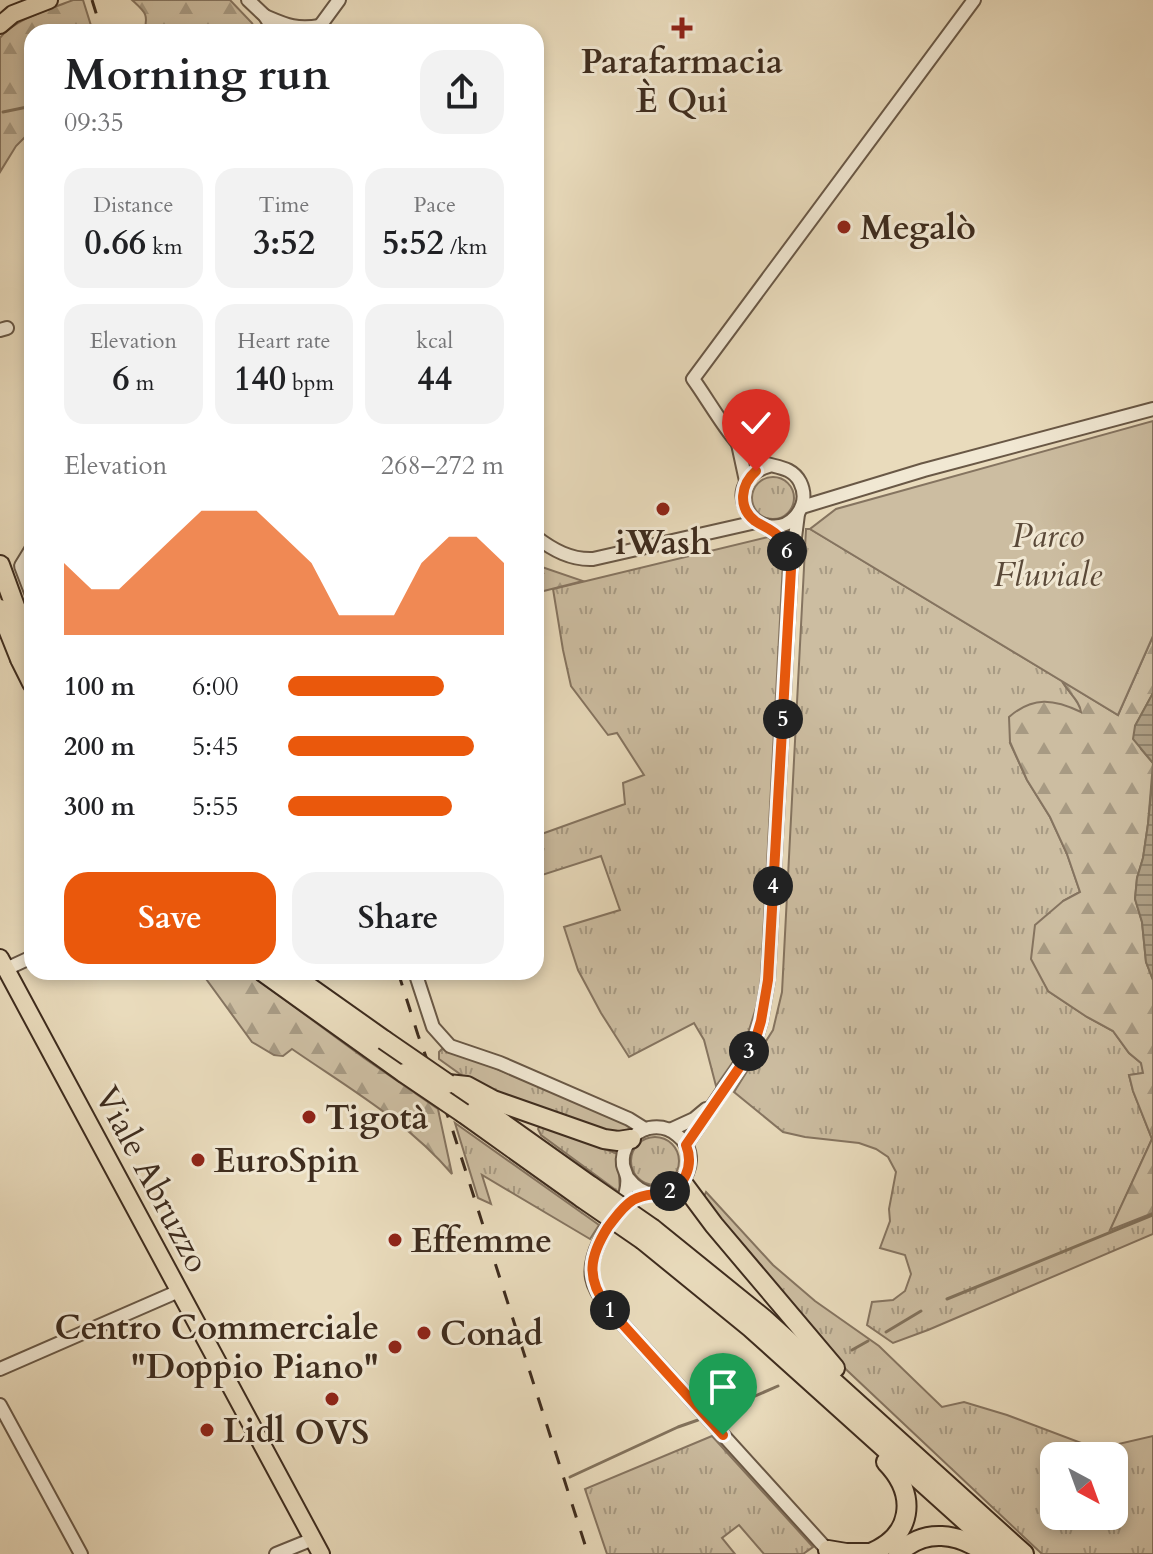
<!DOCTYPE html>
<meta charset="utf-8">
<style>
:root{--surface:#fff;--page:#f2f2f2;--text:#202124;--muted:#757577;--accent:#ea580c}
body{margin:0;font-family:Cardo,serif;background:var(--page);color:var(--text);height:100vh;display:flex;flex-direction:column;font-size:30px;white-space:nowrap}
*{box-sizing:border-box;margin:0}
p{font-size:26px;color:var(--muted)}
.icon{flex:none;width:44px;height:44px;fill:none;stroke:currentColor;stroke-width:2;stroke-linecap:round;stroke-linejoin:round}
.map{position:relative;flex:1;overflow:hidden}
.panel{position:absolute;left:24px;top:24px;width:520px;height:956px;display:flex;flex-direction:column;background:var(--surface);border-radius:24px;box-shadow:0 4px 12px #0003}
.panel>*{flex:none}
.needle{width:52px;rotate:139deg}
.controls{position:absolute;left:1040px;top:1442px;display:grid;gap:16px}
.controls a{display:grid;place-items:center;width:88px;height:88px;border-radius:16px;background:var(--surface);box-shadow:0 4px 12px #0003;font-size:40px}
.pin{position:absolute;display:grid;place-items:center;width:68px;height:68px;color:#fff;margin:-82px -34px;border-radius:50% 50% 50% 0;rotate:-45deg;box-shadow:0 0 8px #0007}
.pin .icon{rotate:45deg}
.km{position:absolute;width:40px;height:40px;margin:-20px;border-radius:50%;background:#222;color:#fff;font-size:22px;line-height:40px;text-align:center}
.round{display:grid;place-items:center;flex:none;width:84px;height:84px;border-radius:24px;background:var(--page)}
.summary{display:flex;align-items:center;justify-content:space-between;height:136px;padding:0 40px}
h1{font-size:44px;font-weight:800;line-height:60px}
.metrics{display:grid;grid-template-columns:repeat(3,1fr);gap:12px;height:136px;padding:8px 40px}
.metrics div{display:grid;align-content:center;border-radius:20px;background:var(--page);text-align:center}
.metrics b{font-size:34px;font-weight:800}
.metrics small{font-size:22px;font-weight:400}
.metrics p{font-size:22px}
.chart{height:224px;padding:16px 40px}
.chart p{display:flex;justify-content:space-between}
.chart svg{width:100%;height:144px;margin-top:8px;fill:var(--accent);opacity:.7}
.button{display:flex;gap:16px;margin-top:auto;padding:16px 40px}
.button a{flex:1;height:92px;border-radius:24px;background:var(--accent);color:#fff;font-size:32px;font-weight:800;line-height:92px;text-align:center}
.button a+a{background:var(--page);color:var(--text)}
ul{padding:0 40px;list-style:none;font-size:26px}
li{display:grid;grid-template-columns:128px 96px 1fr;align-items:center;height:60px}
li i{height:20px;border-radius:10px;background:var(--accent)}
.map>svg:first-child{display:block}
.grass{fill:url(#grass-tufts);stroke:#857460;stroke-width:2;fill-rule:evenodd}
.forest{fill:url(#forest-firs);stroke:#857460;stroke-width:2}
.park{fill:#ccbda1;stroke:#857460;stroke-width:2}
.water{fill:url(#water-rules);stroke:#82725c;stroke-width:2}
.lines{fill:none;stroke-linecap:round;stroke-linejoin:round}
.stream{stroke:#82725c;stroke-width:3}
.minor-casing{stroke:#695846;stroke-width:16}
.major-casing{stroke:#3e2c1e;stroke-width:20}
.highway-casing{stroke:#3e2c1e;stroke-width:22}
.minor{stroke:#f1e8d3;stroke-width:12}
.major{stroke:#e9dbbc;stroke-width:16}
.highway{stroke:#e9dbbc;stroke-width:18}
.rail{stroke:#3e2c1e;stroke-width:3;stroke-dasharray:14 14;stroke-linecap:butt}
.highway-bridge-casing{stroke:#3e2c1e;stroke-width:22;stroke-linecap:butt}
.highway-bridge{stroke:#e9dbbc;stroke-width:18}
.route-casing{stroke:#fff;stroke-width:16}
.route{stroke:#ea580c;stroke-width:10}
.poi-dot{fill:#8f2418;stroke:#f1e8d3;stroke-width:3}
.labels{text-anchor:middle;stroke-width:6;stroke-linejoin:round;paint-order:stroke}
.poi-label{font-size:34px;font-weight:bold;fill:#3e2c1e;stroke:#f1e8d3;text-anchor:start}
.park-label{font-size:34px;font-style:italic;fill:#5a4938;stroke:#f1e8d3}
.street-label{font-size:34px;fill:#3e2c1e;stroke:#f1e8d3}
</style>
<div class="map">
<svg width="1153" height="1554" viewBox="0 0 1153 1554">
<defs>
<pattern id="grass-tufts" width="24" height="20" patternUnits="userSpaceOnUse" patternTransform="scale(2)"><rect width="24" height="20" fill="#ccbda1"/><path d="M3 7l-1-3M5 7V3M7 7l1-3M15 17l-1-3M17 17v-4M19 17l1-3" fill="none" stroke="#a79a83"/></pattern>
<pattern id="forest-firs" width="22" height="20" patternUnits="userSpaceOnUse" patternTransform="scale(2)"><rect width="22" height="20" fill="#ccbda1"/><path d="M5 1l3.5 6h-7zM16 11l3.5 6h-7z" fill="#a79a83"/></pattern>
<pattern id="water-rules" width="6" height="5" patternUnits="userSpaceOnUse" patternTransform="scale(2)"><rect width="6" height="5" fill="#afa086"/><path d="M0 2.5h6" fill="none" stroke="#90836d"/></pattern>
</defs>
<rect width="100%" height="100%" fill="#e9dbbc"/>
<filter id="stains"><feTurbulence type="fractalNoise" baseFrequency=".0025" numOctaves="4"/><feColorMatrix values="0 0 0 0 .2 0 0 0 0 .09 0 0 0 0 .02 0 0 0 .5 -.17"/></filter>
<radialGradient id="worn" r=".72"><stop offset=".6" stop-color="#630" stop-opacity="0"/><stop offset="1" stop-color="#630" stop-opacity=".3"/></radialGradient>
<g class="grass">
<circle cx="773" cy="498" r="21"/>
<path d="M806 529H810L1062 681C1068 692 1080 701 1082 712L1010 743 1027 780 1050 817 1067 854 1080 892 1063 901 1048 991 1087 1017 1113 1031 1129 1053 1141 1063 1144 1073 1129 1075 1133 1091 1152 1139 1111 1229 1153 1213V1234L928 1330 893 1343 867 1325 872 1302 893 1300 905 1291 911 1274 905 1255 880 1248 890 1221 889 1209 896 1172 888 1157 876 1149 859 1143 805 1137 783 1132 734 1092 773 1030 782 992Z"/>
<path d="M768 537 779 545 783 563 760 995 744 1046 716 1086 704 1040 694 1023 629 1057 601 1013 578 970 564 927 620 910 601 856 536 877V836L625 804 623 783 644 775 617 733 608 735 571 686 563 650 553 589Z"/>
<path d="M444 1047 631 1125 632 1132 626 1137 481 1089 439 1059V1052Z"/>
<path d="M455 1123 599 1225 590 1239 482 1175 491 1204 478 1198Z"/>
<path d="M540 1125 618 1154 620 1193 541 1135 538 1129Z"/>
<circle cx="655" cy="1161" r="24"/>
<path d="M706 1192 773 1265 815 1301 879 1346 942 1407 964 1402 1007 1415 1097 1449 1153 1436V1554H1042L835 1359 702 1201ZM1054 1456H1114V1516H1054Z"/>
<path d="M712 1436 813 1547 803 1554H764L739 1525 722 1538 735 1554H607L585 1489Z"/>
</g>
<g class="forest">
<path d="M73 0H83L93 32H32V130L16 146 0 172V38C14 19 51 9 73 0Z"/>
<path d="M132 0H230L252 23 257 32H144C149 14 145 12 132 0Z"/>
<path d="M536 565 583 581 536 593Z"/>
<path d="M1153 636V693L1135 726 1141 749 1153 763 1148 824 1143 858 1137 878 1135 899 1142 922 1146 962 1153 980V1213L1110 1230 1152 1139 1133 1091 1129 1075 1143 1073 1141 1063 1129 1053 1113 1031 1087 1017 1048 991 1031 959 1035 925 1063 901 1080 892 1067 854 1050 817 1027 780 1010 742 1009 717C1033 696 1054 699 1081 712 1080 701 1068 692 1062 681L1118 715Z"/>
<path d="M201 972H247L364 1058 438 1109 452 1174C408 1122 347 1087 292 1049L283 1056 274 1055 252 1042Z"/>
</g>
<path class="park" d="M1153 421V636L1118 715 810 529 836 509Z"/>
<g class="water">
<path d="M1153 693V763L1133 739 1135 726Z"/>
<path d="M1153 774V980L1146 962 1142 922 1135 899 1137 878 1143 858 1148 824Z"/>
</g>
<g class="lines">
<g class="stream">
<path d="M3 112 32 106"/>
<path d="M947 1299 1153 1215"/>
<path d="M886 1332 921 1311"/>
<path d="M852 1350 868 1341"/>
<path d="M746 1400 778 1386"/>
<path d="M722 1414 730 1409"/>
<path d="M570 1477 678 1427 698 1420"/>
</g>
<defs>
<g id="minor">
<path d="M248 0 265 16 275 32"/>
<path d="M265 16C286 25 296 30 320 26"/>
<path d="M317 30 339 0"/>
<path d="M0 330 7 328"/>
<path d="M738 444 746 481"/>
<path d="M769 466C750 471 737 488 745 507 753 528 781 533 795 517 804 507 806 494 800 482 790 463 769 469 753 458 732 443 709 401 693 379L974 0"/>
<path d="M802 507 924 470 1153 409"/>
<path d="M769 527 782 541 790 561"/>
<path d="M536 537C553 550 571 560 593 559L756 522"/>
<path d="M32 548 21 566 32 595"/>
<path d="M6 969 32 957"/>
<path d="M415 972 433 1027 450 1046 500 1063 629 1119 645 1129"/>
<path d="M670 1130 694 1119 706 1109"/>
<path d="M686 1145 747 1055 756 1038 761 1021 768 980 791 569 798 514"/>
<path d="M650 1194C640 1196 629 1200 622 1208 607 1224 588 1256 592 1278 594 1289 601 1298 607 1307L831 1554"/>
<path d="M622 1207C624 1198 629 1186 627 1177 626 1173 624 1169 623 1165 621 1149 632 1132 649 1128 659 1126 669 1128 677 1135 715 1164 661 1222 628 1178"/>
<path d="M0 1369 179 1291"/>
<path d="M0 1405 81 1554"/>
<path d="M276 1554 313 1539"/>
</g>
<g id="major">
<path d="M0 25 13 14 49 0"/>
<path d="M0 958 321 1554"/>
</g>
<g id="highway">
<path d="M0 565 16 609"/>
<path d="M20 659 32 683"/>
<path d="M263 972 404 1073"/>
<path d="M288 972 384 1040"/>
<path d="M448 1084 467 1086 493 1100 604 1139 618 1141 631 1139"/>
<path d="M463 1095 591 1186"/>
<path d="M463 1113 582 1198"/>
<path d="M682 1182 714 1225 835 1368"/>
<path d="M653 1229 763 1318 1024 1554"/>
<path d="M643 1240 751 1328 1002 1554"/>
<path d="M828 1550 846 1553H870"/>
<path d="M868 1554C913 1537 918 1495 886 1462"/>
<path d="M898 1554C924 1527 959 1533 987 1554"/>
</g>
</defs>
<use href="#minor" class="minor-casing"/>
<use href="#major" class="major-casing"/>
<use href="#highway" class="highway-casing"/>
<use href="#minor" class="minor"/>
<use href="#major" class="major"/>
<use href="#highway" class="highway"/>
<g class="rail">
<path d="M92 0 102 32"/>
<path d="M398 972 418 1035 451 1125 588 1554"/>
</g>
<defs>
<g id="highway-bridge">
<path d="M0 609 20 659"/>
<path d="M16 609 32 648"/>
<path d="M384 1040 448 1084"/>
<path d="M404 1073 463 1113"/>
<path d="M591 1186 653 1229"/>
<path d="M582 1198 643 1240"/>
</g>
</defs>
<use href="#highway-bridge" class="highway-bridge-casing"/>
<use href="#highway-bridge" class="highway-bridge"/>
</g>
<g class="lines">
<defs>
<path id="route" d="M723 1435 607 1307C586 1278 589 1257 608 1227 616 1217 622 1207 633 1200 643 1194 652 1195 663 1193 685 1189 694 1165 686 1145L739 1068 756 1038 761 1021 768 980 791 569C789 558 788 548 781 539 772 528 765 528 755 521 737 507 741 484 756 471"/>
</defs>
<use href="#route" class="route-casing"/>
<use href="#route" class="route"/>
</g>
<g class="poi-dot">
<path d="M678 16h8v8h8v8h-8v8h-8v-8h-8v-8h8z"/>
<circle cx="844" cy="227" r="8"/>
<circle cx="663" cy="509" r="8"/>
<circle cx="309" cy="1117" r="8"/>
<circle cx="198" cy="1160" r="8"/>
<circle cx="395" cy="1240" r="8"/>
<circle cx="424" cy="1333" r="8"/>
<circle cx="395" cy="1347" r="8"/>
<circle cx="332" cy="1399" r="8"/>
<circle cx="207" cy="1430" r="8"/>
</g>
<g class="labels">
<g class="poi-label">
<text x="682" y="73" text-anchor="middle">Parafarmacia<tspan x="682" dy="39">È Qui</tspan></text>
<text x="860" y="239">Megalò</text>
<text x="663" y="554" text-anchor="middle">iWash</text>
<text x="325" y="1129">Tigotà</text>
<text x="214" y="1172">EuroSpin</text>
<text x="411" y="1252">Effemme</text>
<text x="379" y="1339" text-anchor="end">Centro Commerciale<tspan x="379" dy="39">"Doppio Piano"</tspan></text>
<text x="440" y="1345">Conad</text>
<text x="223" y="1442">Lidl</text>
<text x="332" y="1444" text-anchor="middle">OVS</text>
</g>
<g class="park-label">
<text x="1048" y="547">Parco<tspan x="1048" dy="39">Fluviale</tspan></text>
</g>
<g class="street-label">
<text transform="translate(153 1179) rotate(62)" y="12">Viale Abruzzo</text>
</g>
</g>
<rect width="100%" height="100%" filter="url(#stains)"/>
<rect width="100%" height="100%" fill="url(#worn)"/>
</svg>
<div class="controls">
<a><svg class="needle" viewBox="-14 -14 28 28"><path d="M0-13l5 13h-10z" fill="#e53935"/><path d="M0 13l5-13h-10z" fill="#757577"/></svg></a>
</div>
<div class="pin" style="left:723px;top:1435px;background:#1e9e55"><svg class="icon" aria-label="arrive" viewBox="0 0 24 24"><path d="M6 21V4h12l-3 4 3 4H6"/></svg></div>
<div class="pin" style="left:756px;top:471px;background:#d93025"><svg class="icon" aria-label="check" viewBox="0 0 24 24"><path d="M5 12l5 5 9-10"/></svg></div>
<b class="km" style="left:610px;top:1310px">1</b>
<b class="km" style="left:670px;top:1191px">2</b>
<b class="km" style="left:749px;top:1051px">3</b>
<b class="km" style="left:773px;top:886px">4</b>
<b class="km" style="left:783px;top:719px">5</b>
<b class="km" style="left:787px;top:551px">6</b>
<section class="panel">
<div class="summary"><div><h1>Morning run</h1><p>09:35</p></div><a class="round"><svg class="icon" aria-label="share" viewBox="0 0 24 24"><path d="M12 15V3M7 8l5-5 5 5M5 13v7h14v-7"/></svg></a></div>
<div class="metrics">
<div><p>Distance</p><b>0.66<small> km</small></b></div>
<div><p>Time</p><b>3:52</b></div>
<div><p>Pace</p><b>5:52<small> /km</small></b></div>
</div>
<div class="metrics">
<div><p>Elevation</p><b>6<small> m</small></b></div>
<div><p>Heart rate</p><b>140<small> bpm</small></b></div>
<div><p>kcal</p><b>44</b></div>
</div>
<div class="chart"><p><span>Elevation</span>268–272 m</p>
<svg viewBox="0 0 160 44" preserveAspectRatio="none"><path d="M0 44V22L10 30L20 30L30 22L40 14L50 6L60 6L70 6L80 14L90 22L100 38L110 38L120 38L130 22L140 14L150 14L160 22V44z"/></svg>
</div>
<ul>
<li><b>100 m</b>6:00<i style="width:72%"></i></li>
<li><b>200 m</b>5:45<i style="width:86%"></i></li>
<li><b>300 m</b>5:55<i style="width:76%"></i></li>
</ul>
<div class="button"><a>Save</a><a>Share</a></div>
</section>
</div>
